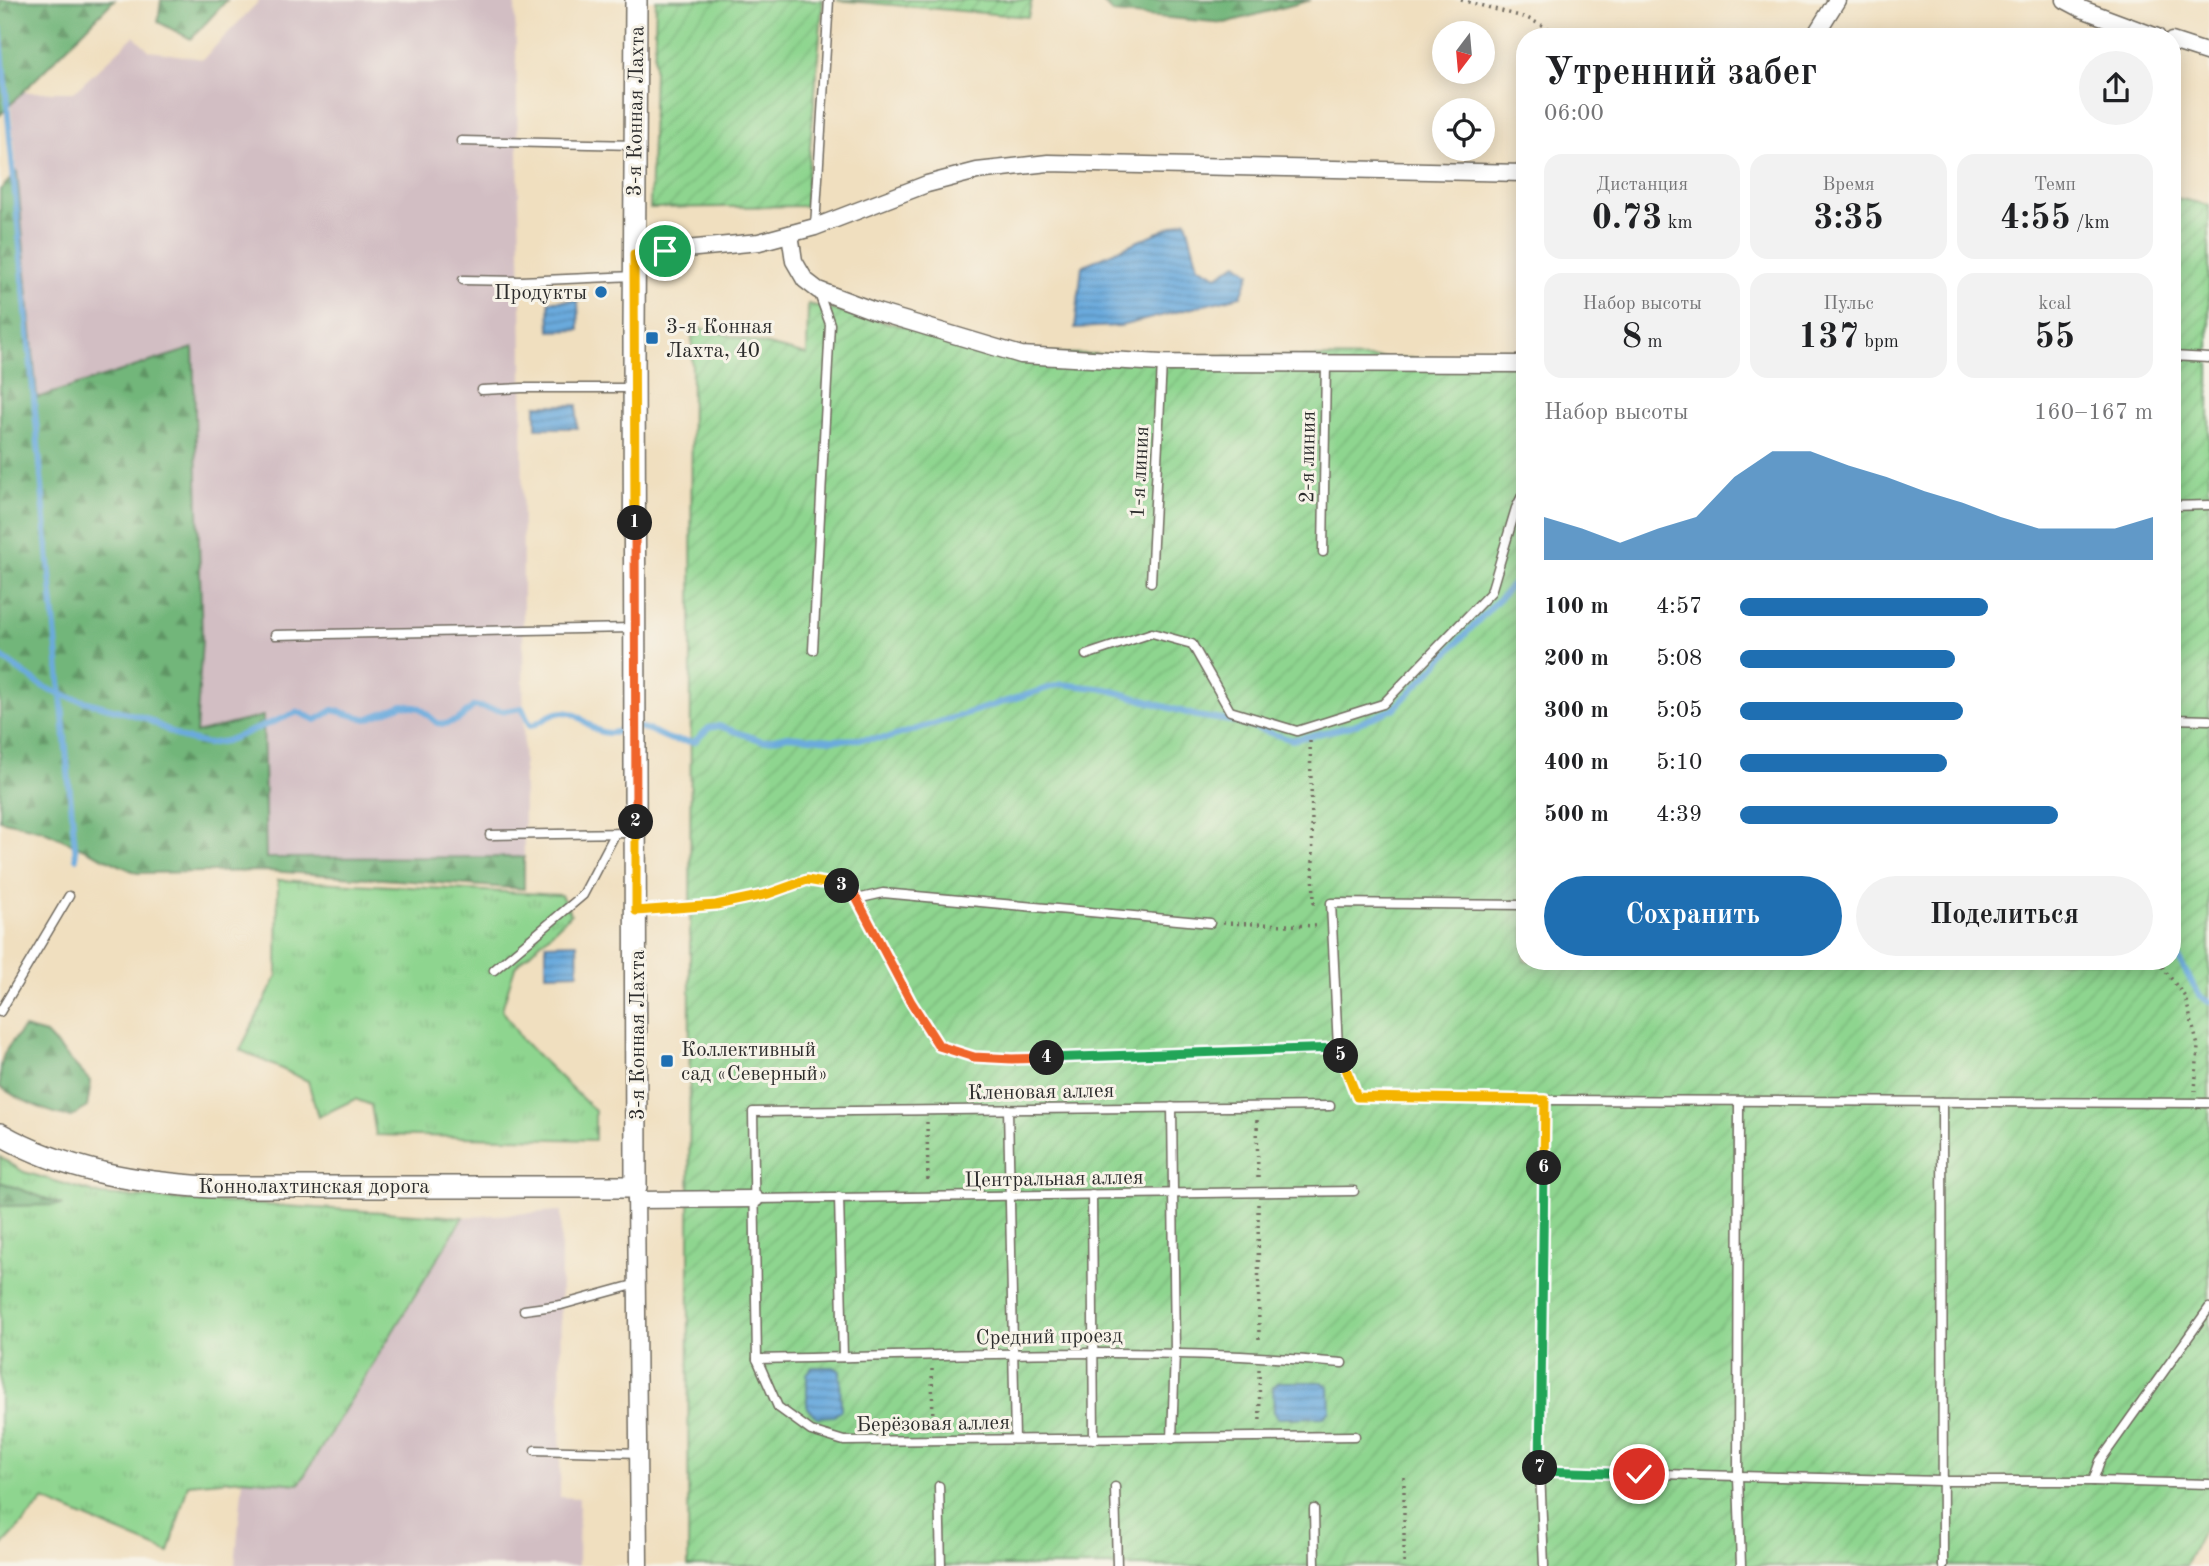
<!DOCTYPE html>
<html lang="ru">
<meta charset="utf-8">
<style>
:root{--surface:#fff;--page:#f2f2f2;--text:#202124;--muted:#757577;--accent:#1f6fb2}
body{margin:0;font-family:"Old Standard TT",serif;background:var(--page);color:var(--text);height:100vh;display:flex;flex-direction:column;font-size:26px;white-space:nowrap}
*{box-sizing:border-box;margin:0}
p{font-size:23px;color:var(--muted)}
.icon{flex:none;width:38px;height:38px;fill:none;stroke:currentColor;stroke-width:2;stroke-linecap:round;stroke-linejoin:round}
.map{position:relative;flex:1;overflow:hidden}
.details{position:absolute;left:1516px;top:28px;width:665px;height:942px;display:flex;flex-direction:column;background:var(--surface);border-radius:28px;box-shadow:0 4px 18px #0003}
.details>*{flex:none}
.needle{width:46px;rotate:196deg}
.buttons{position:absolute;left:1432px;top:21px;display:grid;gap:14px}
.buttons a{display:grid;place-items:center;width:63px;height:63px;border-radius:50%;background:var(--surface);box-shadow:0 4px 18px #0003;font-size:35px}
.pin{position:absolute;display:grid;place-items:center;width:60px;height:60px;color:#fff;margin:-30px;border:4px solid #fff;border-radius:50%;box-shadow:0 2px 7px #0007}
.km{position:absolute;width:35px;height:35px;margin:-18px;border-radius:50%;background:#222;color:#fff;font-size:19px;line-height:35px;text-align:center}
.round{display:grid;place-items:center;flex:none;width:74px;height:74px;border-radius:37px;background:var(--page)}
.overview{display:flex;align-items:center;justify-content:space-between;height:119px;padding:0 28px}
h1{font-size:38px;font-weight:700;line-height:52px}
.figures{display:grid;grid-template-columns:repeat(3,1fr);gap:10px;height:119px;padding:7px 28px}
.figures div{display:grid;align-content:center;border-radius:18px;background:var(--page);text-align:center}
.figures b{font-size:35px;font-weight:700}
.figures small{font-size:19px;font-weight:400}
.figures p{font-size:19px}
.chart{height:196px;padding:14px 28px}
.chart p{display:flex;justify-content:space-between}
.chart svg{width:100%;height:126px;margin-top:7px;fill:var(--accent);opacity:.7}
.cta{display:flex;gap:14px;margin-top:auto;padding:14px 28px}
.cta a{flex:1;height:80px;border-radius:42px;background:var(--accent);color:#fff;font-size:28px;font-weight:700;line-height:80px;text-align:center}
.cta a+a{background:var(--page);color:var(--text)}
ul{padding:0 28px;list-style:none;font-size:23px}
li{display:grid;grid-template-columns:112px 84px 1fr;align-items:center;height:52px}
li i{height:18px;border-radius:9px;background:var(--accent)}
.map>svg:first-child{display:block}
.industrial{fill:#d2bec3}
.grass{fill:url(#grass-tufts);stroke:#5c805d;stroke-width:2}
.forest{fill:url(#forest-firs);stroke:#4e7052;stroke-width:2}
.garden{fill:url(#garden-furrows);stroke:#5c805d;stroke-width:2}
.water{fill:url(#water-rules);stroke:#4a6a84;stroke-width:2}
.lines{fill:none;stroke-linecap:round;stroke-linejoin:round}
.stream{stroke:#6aaadd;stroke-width:6}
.service-casing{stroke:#706a5f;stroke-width:11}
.minor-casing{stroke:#706a5f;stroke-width:19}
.secondary-casing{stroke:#706a5f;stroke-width:24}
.path{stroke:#706a5f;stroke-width:3.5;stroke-dasharray:2 5;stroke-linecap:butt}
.service{stroke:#fff;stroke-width:8}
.minor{stroke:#fff;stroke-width:16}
.secondary{stroke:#fff;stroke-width:21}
.split-1-casing{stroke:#fff;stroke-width:14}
.split-2-casing{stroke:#fff;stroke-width:14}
.split-3-casing{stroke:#fff;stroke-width:14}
.split-4-casing{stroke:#fff;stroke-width:14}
.split-5-casing{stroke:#fff;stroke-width:14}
.split-6-casing{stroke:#fff;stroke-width:14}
.split-7-casing{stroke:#fff;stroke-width:14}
.split-8-casing{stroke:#fff;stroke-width:14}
.split-1{stroke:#f5b400;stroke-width:9}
.split-2{stroke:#f0652b;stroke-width:9}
.split-3{stroke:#f5b400;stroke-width:9}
.split-4{stroke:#f0652b;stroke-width:9}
.split-5{stroke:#22a559;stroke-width:9}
.split-6{stroke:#f5b400;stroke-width:9}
.split-7{stroke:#22a559;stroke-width:9}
.split-8{stroke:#22a559;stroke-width:9}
.poi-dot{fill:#1f6fb2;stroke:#f7f3e8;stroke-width:2.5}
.labels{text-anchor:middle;stroke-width:6;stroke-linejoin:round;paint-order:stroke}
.street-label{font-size:21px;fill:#2b2b2b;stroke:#f7f3e8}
.poi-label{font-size:21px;fill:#2b2b2b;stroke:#f7f3e8;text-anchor:start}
</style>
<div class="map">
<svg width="2209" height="1566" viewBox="0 0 2209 1566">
<defs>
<pattern id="grass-tufts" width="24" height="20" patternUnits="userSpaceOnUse" patternTransform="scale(1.75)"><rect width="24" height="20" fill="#8ed58f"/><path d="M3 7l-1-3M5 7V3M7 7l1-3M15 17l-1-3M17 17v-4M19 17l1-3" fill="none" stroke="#7bb77c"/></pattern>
<pattern id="forest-firs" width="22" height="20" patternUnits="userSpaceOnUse" patternTransform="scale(1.75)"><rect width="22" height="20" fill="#72b67a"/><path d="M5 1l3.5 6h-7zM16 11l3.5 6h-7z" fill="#5e9464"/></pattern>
<pattern id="garden-furrows" width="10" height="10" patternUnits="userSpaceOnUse" patternTransform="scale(1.75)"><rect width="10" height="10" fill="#8ed58f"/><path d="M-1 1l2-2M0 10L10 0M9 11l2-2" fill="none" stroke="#7bb77c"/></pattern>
<pattern id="water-rules" width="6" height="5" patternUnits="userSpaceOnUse" patternTransform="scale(1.75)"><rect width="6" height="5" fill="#6aaadd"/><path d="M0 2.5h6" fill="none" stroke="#578bb3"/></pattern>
</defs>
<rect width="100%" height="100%" fill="#f7f3e8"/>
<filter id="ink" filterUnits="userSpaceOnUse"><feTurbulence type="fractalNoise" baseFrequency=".0143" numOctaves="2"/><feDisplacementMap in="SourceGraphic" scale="14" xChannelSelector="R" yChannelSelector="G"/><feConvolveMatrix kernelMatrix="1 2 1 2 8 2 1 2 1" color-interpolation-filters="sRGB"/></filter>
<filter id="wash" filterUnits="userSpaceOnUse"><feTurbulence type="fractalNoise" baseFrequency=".00686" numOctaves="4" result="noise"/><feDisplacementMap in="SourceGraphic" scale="28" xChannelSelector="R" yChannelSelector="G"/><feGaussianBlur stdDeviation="1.57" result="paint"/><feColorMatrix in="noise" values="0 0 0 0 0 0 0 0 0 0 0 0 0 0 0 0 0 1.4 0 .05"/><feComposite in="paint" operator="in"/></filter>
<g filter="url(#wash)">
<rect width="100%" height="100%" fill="#f0dfbf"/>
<g class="industrial">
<path d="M260 0H515L522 350 524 857 266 858 263 717 196 734 202 640 192 348 37 399 10 92H74L134 36 150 51 203 59Z"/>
<path d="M561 1211 560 1497 579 1498 578 1566H235L243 1479 299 1483 463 1217Z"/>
</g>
<g class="grass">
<path d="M278 880 561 895 571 914 515 967 502 1009 522 1040 595 1111V1140L376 1135 371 1105 355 1099 318 1117 308 1081 240 1050 277 976Z"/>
<path d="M0 1157 24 1172 102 1195 463 1217 299 1484 243 1479 188 1484 169 1553 44 1500 0 1548V1206L60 1204 0 1182Z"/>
</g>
<g class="forest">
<path d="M0 0H114L0 115Z"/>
<path d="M161 0H227L191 39 158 22Z"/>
<path d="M1100 0H1311L1225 23 1113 13Z"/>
<path d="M17 172 37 398 193 348 202 640 196 733 263 716 266 858 524 857V889L269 871 137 873 42 830 0 820V190Z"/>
<path d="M24 1028 46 1034 91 1082 87 1107 71 1117C45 1112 22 1101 0 1087 0 1054 3 1052 24 1028Z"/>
<path d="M0 1182 63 1205 0 1206Z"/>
</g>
<g class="garden">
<path d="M656 0H823L805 206 650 208Z"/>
<path d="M837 0H1032L1028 17Z"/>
<path d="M2172 197 2209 205V1518L2185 1566H688L692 326 807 355 808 304 1018 353 1524 360V961H2172Z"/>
</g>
<g class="water">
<path d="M1186 220 1198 266 1217 276 1237 263 1250 273 1241 296 1120 326 1075 328 1082 266Z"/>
<path d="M578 300 579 330 550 331 549 301Z"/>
<rect x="536" y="405" width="41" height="23"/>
<path d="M577 943 578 973 546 974V944Z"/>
<path d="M812 1367H834L840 1371 841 1410 834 1416 817 1417 807 1407V1374Z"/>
<path d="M1279 1382H1322L1329 1387 1330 1411 1324 1417 1278 1418 1274 1413 1273 1387Z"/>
</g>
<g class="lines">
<g class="stream">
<path d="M0 28 76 858"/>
<path d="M0 656 42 686 62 695 145 718 182 738 207 744 226 741 298 712 316 720 333 710 367 719 403 705 420 708 437 723 445 724 458 720 474 706 504 711 522 708 530 726C542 722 551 712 564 712 579 712 588 728 602 732 619 736 620 727 632 727 650 727 658 736 673 740 680 741 687 741 694 742L709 728 719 726 763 741 788 736 832 740 888 738 1061 684 1106 689 1197 716 1236 722 1292 740 1351 726 1394 709 1517 580 1524 557"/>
<path d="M2172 947 2199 995 2209 1002"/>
</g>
</g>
</g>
<g filter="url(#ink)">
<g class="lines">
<defs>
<g id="service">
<path d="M461 141 635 145"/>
<path d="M815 227 829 0"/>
<path d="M463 280 521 281 634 276"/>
<path d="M2172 356 2209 358"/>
<path d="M482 390 522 388H631"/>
<path d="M2172 506 2209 505"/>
<path d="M1323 552 1326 364"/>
<path d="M1151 582 1162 363"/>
<path d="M275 635 633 628"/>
<path d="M813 650 830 324 818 291"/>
<path d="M1086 655 1152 633 1192 644 1230 711 1297 731 1383 704 1491 592 1516 508 1524 492"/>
<path d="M2172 719 2209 720"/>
<path d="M490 835 633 833"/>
<path d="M857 899 883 893 1210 923"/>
<path d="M1524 905 1331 903 1338 1048 1357 1097 1545 1100 2209 1103"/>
<path d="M636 911 716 905 768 894 807 880 851 888 911 1002 939 1046 974 1057 1012 1059 1338 1048"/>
<path d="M494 970 583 895 615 834"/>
<path d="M0 1012 69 896"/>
<path d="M1739 1101 1738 1477 1741 1566"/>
<path d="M1942 1102 1943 1566"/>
<path d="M1330 1106 753 1112 757 1359 778 1407 811 1431 844 1441 1355 1436"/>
<path d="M1008 1109 1015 1439"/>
<path d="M1092 1194 1094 1439"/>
<path d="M839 1197 843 1357"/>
<path d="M755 1199 1354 1191"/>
<path d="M524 1310 561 1305 637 1284"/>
<path d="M757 1359C952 1356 1148 1345 1342 1363"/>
<path d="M1172 1439 1175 1352 1172 1107"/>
<path d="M535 1450 640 1453"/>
<path d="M1540 1471 1941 1481H2093L2209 1484"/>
<path d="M2093 1481 2100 1461 2209 1308"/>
<path d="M939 1486 941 1566"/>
<path d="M1115 1487 1117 1566"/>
<path d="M1314 1509 1315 1566"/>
<path d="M1544 1566 1540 1471 1545 1100"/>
</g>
<g id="minor">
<path d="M2065 0 2082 9 2157 37"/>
<path d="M1814 37 1837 0"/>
<path d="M2172 41 2209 53"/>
<path d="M790 234 794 261 805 280 818 290 877 312 1021 355 1162 363 1524 364"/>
<path d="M634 254 759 242 815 227 927 184 977 171 1048 163 1524 173"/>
<path d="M636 1187 639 1566"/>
<path d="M636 1200 755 1199"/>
</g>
<path id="secondary" d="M0 1134C65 1171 138 1183 211 1187H636L634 334 636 0"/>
</defs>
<use href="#service" class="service-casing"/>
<use href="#minor" class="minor-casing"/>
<use href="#secondary" class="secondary-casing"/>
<g class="path">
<path d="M1461 0 1527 18 1566 37"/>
<path d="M1310 741 1314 903H1319"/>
<path d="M1223 923 1320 926"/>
<path d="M2158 961 2185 997 2198 1046 2195 1091"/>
<path d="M1257 1120 1258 1179"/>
<path d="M927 1122 928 1184"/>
<path d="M1258 1204 1259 1344"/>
<path d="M932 1369 933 1428"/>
<path d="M1259 1369 1260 1424"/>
<path d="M1404 1477V1566"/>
</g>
<use href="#service" class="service"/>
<use href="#minor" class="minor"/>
<use href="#secondary" class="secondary"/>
</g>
</g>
<g class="lines" filter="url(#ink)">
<defs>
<path id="split-1" d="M635 523 634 254 665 251"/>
<path id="split-2" d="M635 523 636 822"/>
<path id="split-3" d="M636 822V911L716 905 768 894 807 880 842 886"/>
<path id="split-4" d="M842 886 851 888 911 1002 939 1046 974 1057 1012 1059 1047 1058"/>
<path id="split-5" d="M1047 1058 1338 1048 1341 1056"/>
<path id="split-6" d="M1341 1056 1357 1097 1545 1100 1544 1168"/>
<path id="split-7" d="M1540 1468 1544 1168"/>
<path id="split-8" d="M1540 1468V1471L1639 1474"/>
</defs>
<use href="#split-1" class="split-1-casing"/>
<use href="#split-2" class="split-2-casing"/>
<use href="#split-3" class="split-3-casing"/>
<use href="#split-4" class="split-4-casing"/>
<use href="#split-5" class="split-5-casing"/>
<use href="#split-6" class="split-6-casing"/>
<use href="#split-7" class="split-7-casing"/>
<use href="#split-8" class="split-8-casing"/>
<use href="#split-1" class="split-1"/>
<use href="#split-2" class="split-2"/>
<use href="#split-3" class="split-3"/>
<use href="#split-4" class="split-4"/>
<use href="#split-5" class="split-5"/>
<use href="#split-6" class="split-6"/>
<use href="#split-7" class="split-7"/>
<use href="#split-8" class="split-8"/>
</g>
<g class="poi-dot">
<circle cx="601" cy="292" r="7"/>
<rect x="645" y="331" width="14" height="14" rx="3.5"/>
<rect x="660" y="1054" width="14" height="14" rx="3.5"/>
</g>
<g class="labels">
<g class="street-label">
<text transform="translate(635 111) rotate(-89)" y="7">3-я Конная Лахта</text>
<text transform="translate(1307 457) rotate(-89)" y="7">2-я линия</text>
<text transform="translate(1139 472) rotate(-87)" y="7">1-я линия</text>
<text transform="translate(637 1035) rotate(-90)" y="7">3-я Конная Лахта</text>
<text transform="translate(1041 1091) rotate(-1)" y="7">Кленовая аллея</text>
<text transform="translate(1054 1178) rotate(-1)" y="7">Центральная аллея</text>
<text x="314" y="1193">Коннолахтинская дорога</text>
<text transform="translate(1049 1336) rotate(-1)" y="7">Средний проезд</text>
<text transform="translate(933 1423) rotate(-1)" y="7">Берёзовая аллея</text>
</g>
<g class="poi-label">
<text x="587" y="299" text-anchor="end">Продукты</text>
<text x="666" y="333">3-я Конная<tspan x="666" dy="24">Лахта, 40</tspan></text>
<text x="681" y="1056">Коллективный<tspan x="681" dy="24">сад «Северный»</tspan></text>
</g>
</g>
</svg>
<div class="buttons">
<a><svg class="needle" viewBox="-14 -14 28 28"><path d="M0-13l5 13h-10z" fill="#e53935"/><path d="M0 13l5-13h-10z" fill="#757577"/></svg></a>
<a><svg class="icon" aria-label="locate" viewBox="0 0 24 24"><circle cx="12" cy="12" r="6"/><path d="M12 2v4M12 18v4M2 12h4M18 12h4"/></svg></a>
</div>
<div class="pin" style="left:665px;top:251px;background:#1e9e55"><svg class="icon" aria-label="arrive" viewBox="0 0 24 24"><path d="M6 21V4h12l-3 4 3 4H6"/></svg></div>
<div class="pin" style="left:1639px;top:1474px;background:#d93025"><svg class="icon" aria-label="check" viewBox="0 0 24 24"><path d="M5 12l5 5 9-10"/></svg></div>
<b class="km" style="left:635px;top:523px">1</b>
<b class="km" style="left:636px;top:822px">2</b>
<b class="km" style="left:842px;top:886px">3</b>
<b class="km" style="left:1047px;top:1058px">4</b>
<b class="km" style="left:1341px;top:1056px">5</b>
<b class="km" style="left:1544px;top:1168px">6</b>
<b class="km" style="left:1540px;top:1468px">7</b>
<section class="details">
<div class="overview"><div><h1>Утренний забег</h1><p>06:00</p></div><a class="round"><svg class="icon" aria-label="share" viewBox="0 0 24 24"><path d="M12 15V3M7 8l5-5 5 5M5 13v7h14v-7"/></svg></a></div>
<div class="figures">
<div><p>Дистанция</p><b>0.73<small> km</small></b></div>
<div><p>Время</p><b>3:35</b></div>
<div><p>Темп</p><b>4:55<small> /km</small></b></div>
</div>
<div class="figures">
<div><p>Набор высоты</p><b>8<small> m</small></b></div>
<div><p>Пульс</p><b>137<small> bpm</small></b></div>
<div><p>kcal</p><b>55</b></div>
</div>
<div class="chart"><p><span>Набор высоты</span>160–167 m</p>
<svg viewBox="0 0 160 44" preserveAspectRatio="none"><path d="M0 44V29L10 33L20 38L30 33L40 29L50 15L60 6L70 6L80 11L90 15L100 20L110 24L120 29L130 33L140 33L150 33L160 29V44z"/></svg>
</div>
<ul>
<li><b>100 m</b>4:57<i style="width:60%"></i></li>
<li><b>200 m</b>5:08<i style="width:52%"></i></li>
<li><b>300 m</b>5:05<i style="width:54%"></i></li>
<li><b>400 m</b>5:10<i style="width:50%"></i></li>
<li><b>500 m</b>4:39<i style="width:77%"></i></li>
</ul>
<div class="cta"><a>Сохранить</a><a>Поделиться</a></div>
</section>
</div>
